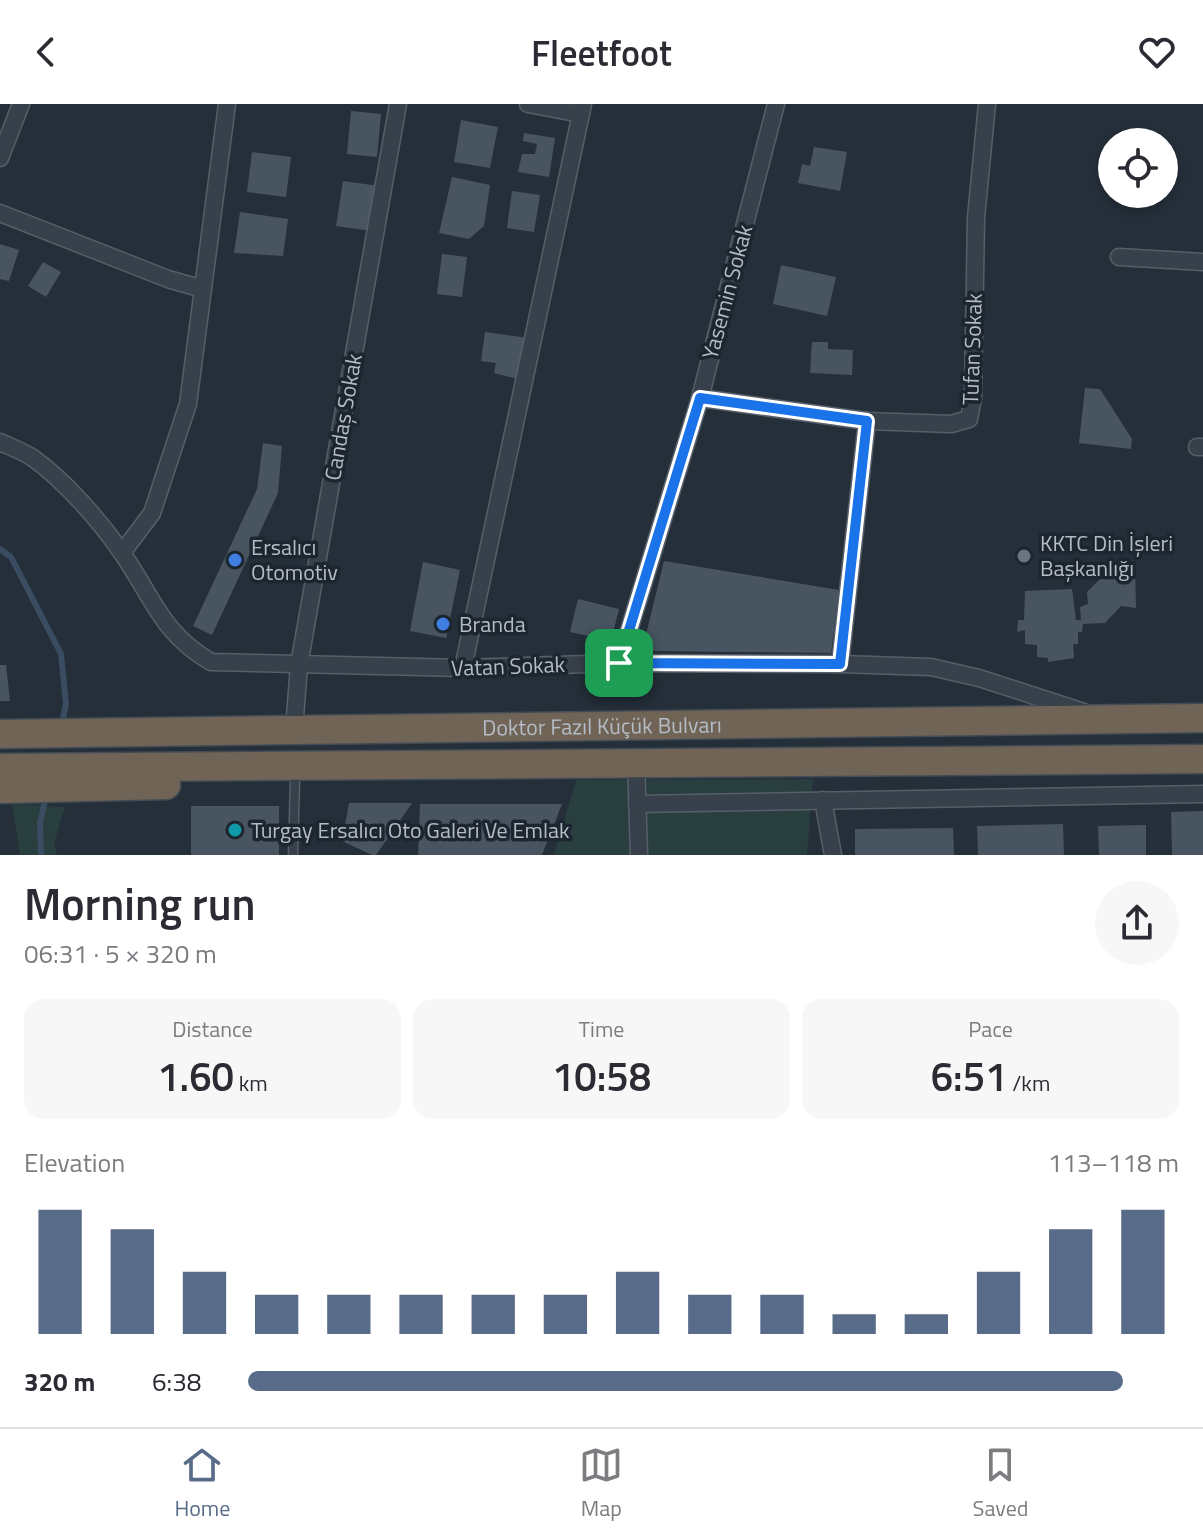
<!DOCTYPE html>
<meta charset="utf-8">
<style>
:root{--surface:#fff;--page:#f7f7f7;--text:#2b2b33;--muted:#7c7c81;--line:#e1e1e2;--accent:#586b88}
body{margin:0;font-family:"Titillium Web",sans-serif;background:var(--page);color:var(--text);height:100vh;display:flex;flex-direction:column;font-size:30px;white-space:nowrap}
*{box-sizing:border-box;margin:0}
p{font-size:26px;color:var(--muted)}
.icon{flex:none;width:44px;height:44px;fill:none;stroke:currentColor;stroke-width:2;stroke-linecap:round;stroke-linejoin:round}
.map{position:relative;height:751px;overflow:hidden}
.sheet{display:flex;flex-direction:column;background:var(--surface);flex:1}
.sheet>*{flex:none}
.buttons{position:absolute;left:1098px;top:24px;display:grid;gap:16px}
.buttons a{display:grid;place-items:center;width:80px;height:80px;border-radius:50%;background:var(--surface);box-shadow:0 4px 12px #0003;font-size:40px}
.pin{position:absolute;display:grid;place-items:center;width:68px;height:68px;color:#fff;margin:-34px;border-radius:16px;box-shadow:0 4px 12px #0006}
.round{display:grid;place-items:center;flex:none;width:84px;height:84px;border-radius:42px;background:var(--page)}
.overview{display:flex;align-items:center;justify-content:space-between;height:136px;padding:0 24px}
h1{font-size:44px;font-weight:600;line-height:60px}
.metrics{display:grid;grid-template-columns:repeat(3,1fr);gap:12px;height:136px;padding:8px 24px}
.metrics div{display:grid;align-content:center;border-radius:20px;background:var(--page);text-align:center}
.metrics b{font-size:40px;font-weight:600}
.metrics small{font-size:22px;font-weight:400}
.metrics p{font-size:22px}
.chart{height:224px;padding:16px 24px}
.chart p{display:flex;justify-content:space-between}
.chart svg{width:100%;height:144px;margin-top:8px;stroke:var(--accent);stroke-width:6}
ul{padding:0 24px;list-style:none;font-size:26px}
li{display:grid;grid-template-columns:128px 96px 1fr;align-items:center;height:60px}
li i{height:20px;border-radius:10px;background:var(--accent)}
header{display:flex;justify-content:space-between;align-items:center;height:104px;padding:0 24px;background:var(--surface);font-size:36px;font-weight:600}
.tab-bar{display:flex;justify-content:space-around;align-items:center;height:112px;border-top:2px solid var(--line);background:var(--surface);font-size:22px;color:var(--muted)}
.tab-bar a{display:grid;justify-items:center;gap:4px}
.tab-bar .selected{color:var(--accent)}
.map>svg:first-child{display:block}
.green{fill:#293e3e}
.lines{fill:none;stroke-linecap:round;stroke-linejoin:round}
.stream{stroke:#3a4c61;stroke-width:6}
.building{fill:#485561}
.lane-casing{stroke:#565f69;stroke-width:11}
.street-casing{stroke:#565f69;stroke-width:19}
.highway-casing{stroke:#434c56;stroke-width:31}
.lane{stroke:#38414b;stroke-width:8}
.street{stroke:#38414b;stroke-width:16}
.highway{stroke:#706456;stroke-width:28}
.route-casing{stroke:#fff;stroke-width:16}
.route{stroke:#1a73e8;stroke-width:10}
.worship-dot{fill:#6b7280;stroke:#1d2630;stroke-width:3}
.shop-dot{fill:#3f7fe0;stroke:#1d2630;stroke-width:3}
.culture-dot{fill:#0f9aa8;stroke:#1d2630;stroke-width:3}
.labels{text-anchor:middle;stroke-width:7;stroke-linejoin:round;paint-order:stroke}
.street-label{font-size:22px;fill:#b4bcc6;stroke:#1d2630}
.poi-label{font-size:22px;fill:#b4bcc6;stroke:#1d2630;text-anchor:start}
</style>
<header><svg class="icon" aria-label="back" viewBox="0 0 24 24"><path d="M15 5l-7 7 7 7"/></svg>Fleetfoot<svg class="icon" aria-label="heart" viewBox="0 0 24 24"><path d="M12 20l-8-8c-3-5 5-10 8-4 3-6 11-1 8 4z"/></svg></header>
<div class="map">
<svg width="1203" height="751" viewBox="0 0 1203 751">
<rect width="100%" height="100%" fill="#252f3a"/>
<g class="green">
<path d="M813 675 807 751H554L576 676Z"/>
<path d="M12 700 65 703 54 739 57 751H20Z"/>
</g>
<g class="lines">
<g class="stream">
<path d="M0 445 11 453 61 550 66 600 61 623"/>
<path d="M41 751 40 719 46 692"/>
</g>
</g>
<g class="building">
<path d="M351 7 381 10 377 53 347 50Z"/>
<path d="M461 16 498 23 490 64 454 58Z"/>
<path d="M524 29 555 34 549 73 518 68 522 50H535L537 40 523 37Z"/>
<path d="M814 43 847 48 840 87 798 79 802 60 810 62Z"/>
<path d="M252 48 291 53 286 93 247 88Z"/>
<path d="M452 73 490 81 484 122 469 135 439 129Z"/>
<path d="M343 77 379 82 372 127 336 122Z"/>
<path d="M512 87 540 91 534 128 507 124Z"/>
<path d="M240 108 288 115 283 152 234 149Z"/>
<path d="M0 140 19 146 9 177 0 175Z"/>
<path d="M442 150 467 153 462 193 437 190Z"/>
<path d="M43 158 61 168 46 193 28 182Z"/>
<path d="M781 161 836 173 827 212 773 200Z"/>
<path d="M485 228 535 235 525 277 494 269 496 259 481 257Z"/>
<path d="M812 238H828V245L853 246 852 271 810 269Z"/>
<path d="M1085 284 1100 285 1132 335 1131 345 1079 339Z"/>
<path d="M263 339 282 342 278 389 212 531 193 522 257 385Z"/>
<path d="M664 457 839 486 831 549 642 547Z"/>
<path d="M423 458 460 466 446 534 410 527Z"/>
<path d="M1135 462 1136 504 1121 502 1105 519 1083 520 1082 528H1078V540H1073L1074 554 1048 558V554L1037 553V541L1025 540V526L1017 528 1018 516H1024L1025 487 1072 485 1076 516H1081L1080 503 1088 500 1087 488 1105 470 1116 471V463Z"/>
<path d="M578 495 619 505 611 537 570 528Z"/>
<path d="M0 561H6L10 597H0Z"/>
<path d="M349 699H412L376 751H372L342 737Z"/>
<path d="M420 700H562L542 751H418Z"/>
<rect x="191" y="702" width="88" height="49"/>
<path d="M1203 707V751H1172L1171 708Z"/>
<path d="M1063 720 1064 751H978L977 722Z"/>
<path d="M1146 721V751H1099L1098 722Z"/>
<path d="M953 724 954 751H855V725Z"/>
</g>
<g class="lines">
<defs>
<path id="lane" d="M293 751 295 676"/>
<g id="street">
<path d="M528 0 581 10"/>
<path d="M0 54 21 0"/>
<path d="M0 109 168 175 203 185"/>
<path d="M1119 153 1203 158"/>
<path d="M700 294 867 317 951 320 969 315 973 294 976 114 987 0"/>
<path d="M0 338C11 343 24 348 33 354 65 377 100 417 122 449 153 493 161 529 211 558L463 564 619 559 840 560 931 563 979 574 1084 608"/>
<path d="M1197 343H1203"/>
<path d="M122 449 152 409 188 300 227 0"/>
<path d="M619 559 700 294 776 0"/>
<path d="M840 560 867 317"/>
<path d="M463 564 583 0"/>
<path d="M294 626 299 561 398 0"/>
<path d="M636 658 639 751"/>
<path d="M823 696 833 751"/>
<path d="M637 700 1203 690"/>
</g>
<g id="highway">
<path id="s1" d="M0 630 1203 614"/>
<path d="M0 664 1203 655"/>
<path d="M0 685 166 681"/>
</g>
</defs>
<use href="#lane" class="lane-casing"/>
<use href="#street" class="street-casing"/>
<use href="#highway" class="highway-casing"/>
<use href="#lane" class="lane"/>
<use href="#street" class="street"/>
<use href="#highway" class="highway"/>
</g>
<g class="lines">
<defs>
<path id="route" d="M700 294 867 317 840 560 619 559Z"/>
</defs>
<use href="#route" class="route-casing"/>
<use href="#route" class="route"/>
</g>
<circle class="worship-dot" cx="1024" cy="452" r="8"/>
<g class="shop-dot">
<circle cx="235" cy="456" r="8"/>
<circle cx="443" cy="520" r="8"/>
</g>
<circle class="culture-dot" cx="235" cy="726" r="8"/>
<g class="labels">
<g class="street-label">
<text transform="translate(727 188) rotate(-75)" y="8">Yasemin Sokak</text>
<text transform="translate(972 245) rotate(-88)" y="8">Tufan Sokak</text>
<text transform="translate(343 313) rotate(-80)" y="8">Candaş Sokak</text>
<text transform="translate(508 562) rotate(-2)" y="8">Vatan Sokak</text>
<text dy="8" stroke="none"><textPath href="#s1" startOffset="602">Doktor Fazıl Küçük Bulvarı</textPath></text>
</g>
<g class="poi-label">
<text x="1040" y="447">KKTC Din İşleri<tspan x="1040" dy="25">Başkanlığı</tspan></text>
<text x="251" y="451">Ersalıcı<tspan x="251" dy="25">Otomotiv</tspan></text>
<text x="459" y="528">Branda</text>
<text x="251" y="734">Turgay Ersalıcı Oto Galeri Ve Emlak</text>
</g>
</g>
</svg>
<div class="buttons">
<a><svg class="icon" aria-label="locate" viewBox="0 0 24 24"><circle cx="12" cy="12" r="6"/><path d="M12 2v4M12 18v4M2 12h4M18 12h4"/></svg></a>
</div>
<div class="pin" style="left:619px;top:559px;background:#1e9e55"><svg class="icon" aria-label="arrive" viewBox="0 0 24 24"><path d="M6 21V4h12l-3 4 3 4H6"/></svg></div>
</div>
<section class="sheet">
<div class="overview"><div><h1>Morning run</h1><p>06:31 · 5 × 320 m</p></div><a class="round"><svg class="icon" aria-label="share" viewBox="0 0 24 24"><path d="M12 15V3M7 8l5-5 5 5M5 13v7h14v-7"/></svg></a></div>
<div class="metrics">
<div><p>Distance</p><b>1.60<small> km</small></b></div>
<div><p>Time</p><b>10:58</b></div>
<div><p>Pace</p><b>6:51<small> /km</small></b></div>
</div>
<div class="chart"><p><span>Elevation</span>113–118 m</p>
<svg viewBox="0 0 160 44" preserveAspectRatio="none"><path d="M5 44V6M15 44V12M25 44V25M35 44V32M45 44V32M55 44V32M65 44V32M75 44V32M85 44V25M95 44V32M105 44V32M115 44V38M125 44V38M135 44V25M145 44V12M155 44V6"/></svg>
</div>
<ul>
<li><b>320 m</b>6:38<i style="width:94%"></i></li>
</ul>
</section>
<nav class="tab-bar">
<a class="selected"><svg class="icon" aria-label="home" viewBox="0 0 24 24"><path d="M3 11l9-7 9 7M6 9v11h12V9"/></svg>Home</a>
<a><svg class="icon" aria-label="map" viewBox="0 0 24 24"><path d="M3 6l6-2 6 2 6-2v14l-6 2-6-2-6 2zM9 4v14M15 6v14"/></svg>Map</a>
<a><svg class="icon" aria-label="saved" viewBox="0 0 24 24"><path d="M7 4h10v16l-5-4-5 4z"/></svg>Saved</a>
</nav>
